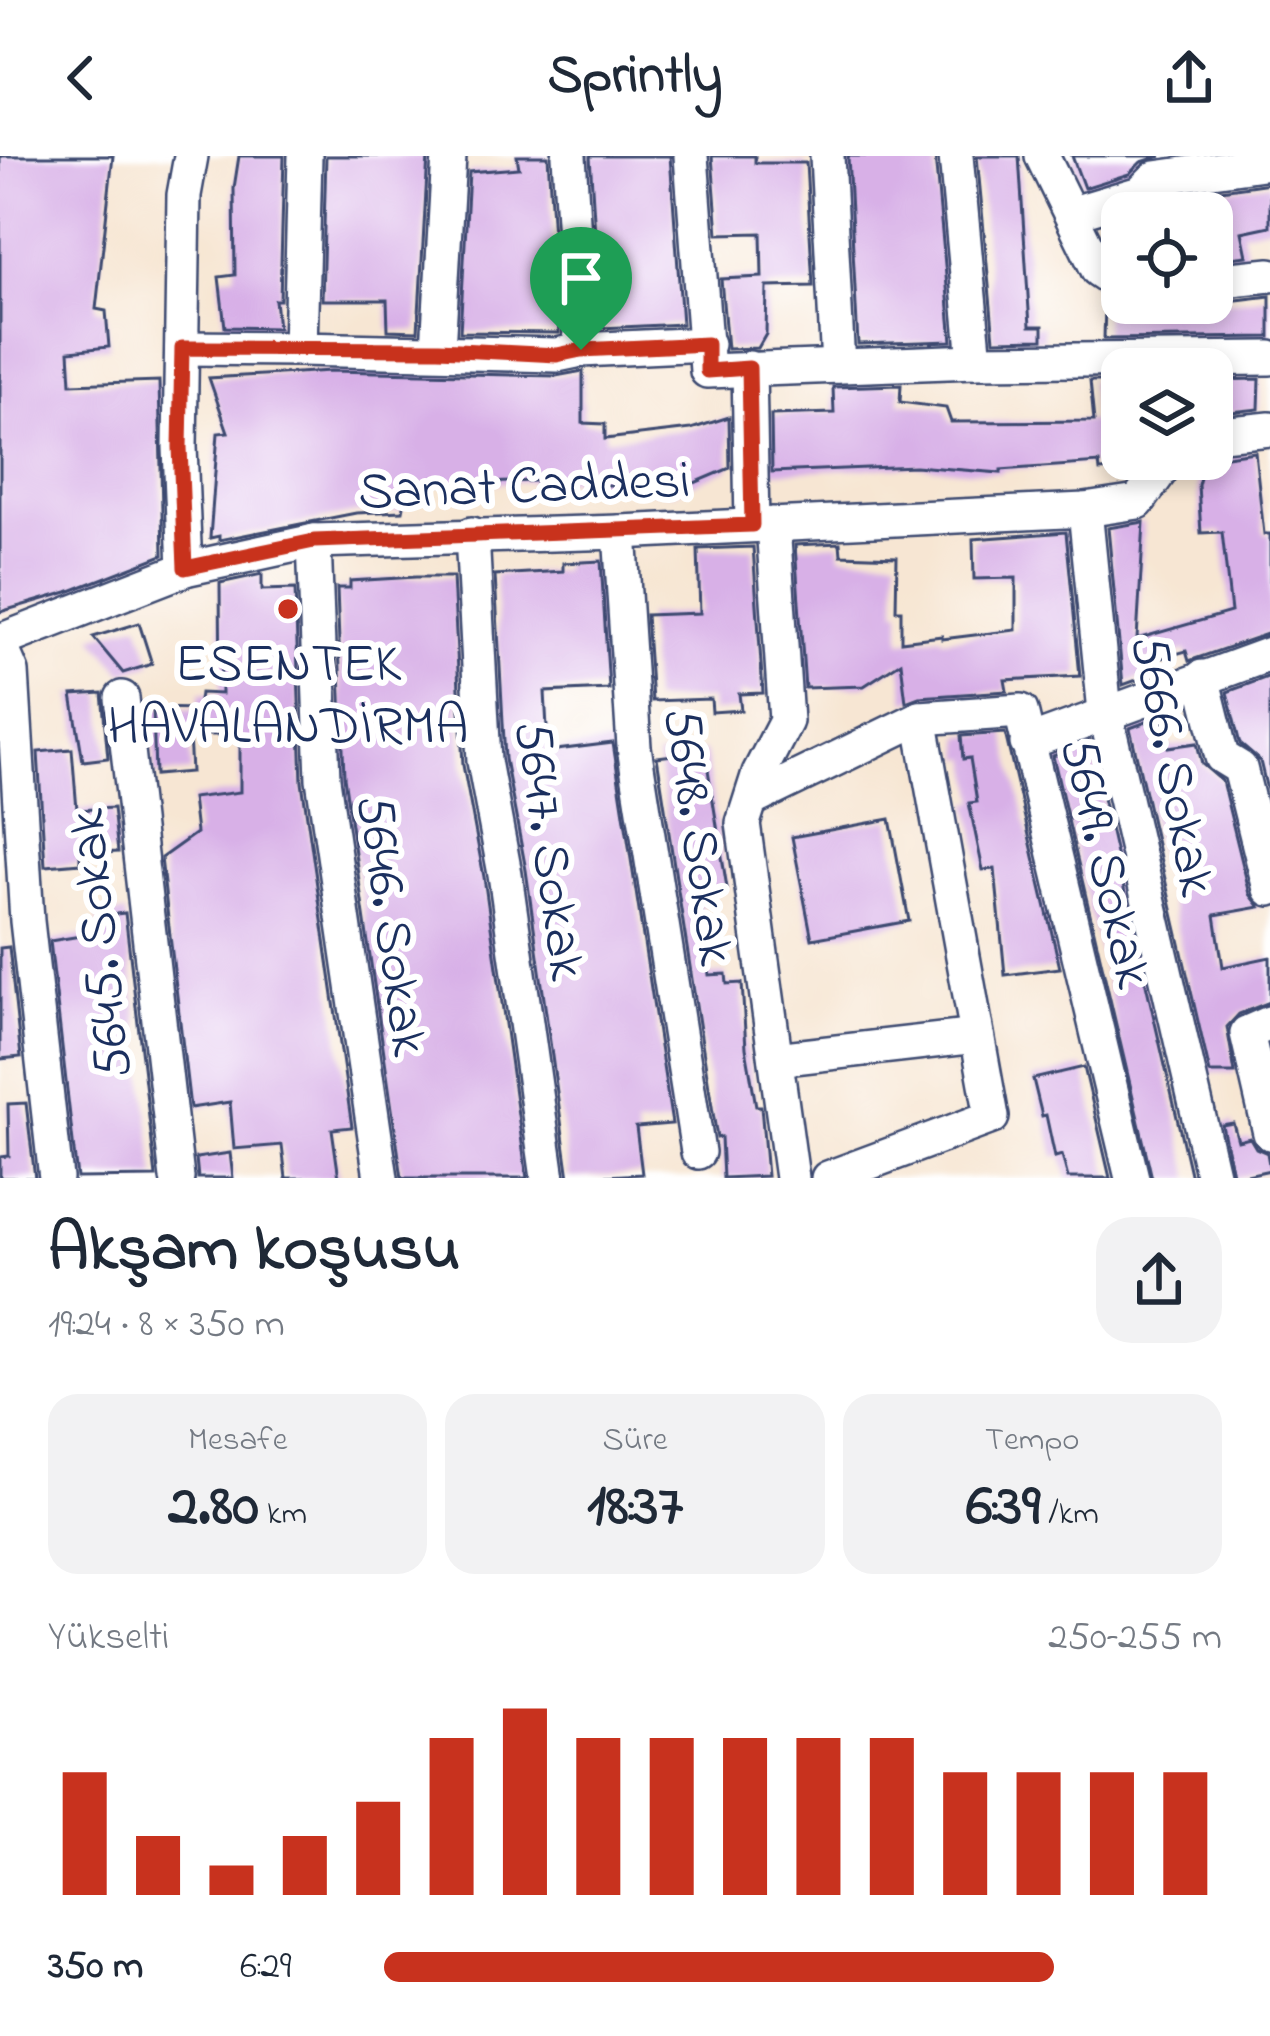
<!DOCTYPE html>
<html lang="tr">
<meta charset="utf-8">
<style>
:root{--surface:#fff;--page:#f2f2f3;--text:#1f2937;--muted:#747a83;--accent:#c8321e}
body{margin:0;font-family:"Indie Flower",sans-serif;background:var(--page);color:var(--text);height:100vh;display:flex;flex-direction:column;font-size:45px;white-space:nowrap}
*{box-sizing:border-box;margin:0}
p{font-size:39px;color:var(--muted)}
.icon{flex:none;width:66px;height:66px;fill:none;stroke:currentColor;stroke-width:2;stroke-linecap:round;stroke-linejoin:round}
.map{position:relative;height:1022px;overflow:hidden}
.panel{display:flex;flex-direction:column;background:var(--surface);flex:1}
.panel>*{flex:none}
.fabs{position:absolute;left:1101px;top:36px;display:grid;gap:24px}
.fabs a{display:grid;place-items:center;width:132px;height:132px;border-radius:24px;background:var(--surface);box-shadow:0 6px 18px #0003;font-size:60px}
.pin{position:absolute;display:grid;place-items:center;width:102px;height:102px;color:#fff;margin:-123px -51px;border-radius:50% 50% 50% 0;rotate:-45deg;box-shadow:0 0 12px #0007}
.pin .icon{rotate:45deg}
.round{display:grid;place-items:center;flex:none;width:126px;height:126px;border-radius:36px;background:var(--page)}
.headline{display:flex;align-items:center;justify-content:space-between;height:204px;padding:0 48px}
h1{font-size:66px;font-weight:800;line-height:90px}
.stats{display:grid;grid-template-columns:repeat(3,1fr);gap:18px;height:204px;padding:12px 48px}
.stats div{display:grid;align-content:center;border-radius:30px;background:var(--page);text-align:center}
.stats b{font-size:60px;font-weight:800}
.stats small{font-size:33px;font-weight:400}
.stats p{font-size:33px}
.chart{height:336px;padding:24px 48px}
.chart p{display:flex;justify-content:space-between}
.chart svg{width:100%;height:216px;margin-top:12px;stroke:var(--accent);stroke-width:6}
ul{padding:0 48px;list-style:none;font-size:39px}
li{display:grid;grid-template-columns:192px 144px 1fr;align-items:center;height:90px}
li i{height:30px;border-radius:15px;background:var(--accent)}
header{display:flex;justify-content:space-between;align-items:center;height:156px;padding:0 48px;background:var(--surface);font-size:54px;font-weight:800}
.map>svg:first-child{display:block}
.building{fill:#d8b0e7}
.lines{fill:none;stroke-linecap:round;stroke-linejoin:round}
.street-casing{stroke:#3c4a70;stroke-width:38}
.street{stroke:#fff;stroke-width:33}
.route-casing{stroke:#fff;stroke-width:24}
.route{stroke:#c8321e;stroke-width:15}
.poi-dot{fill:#c8321e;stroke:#fff;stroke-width:4.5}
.labels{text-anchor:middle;stroke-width:12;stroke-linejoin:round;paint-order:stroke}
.street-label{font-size:54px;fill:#1b2f5e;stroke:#fff}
.poi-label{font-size:54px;fill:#1b2f5e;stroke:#fff}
</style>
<header><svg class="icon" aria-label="back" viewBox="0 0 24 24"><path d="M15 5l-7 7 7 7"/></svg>Sprintly<svg class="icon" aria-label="share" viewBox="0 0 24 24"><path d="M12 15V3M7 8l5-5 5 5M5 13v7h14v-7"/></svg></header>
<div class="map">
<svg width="1270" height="1022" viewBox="0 0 1270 1022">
<rect width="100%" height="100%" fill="#fff"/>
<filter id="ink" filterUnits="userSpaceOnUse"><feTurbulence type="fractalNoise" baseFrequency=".00833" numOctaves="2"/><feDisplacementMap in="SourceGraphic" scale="24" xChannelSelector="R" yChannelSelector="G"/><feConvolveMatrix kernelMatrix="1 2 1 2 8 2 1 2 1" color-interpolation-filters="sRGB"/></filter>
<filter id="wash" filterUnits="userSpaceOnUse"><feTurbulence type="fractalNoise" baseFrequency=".004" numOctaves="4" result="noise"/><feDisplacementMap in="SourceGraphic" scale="48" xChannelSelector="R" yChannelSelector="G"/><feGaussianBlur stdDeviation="2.7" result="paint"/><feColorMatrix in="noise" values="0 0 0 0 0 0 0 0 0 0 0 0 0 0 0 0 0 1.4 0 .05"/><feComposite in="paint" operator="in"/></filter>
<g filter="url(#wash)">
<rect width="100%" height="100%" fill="#f7e6d3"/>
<g id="blocks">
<g class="building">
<path d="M0 0H113L96 153 106 155 109 191 69 195 71 228 159 225 163 399 68 436 0 456Z"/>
<path d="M239 0H284L280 144H275L278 172 225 171 219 121 235 119 234 32Z"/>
<path d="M326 0H428L418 175 388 174 387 144H322Z"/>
<path d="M517 0H548L559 177 460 176 469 16 519 12Z"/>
<path d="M590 0H670L682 168 601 172Z"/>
<path d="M712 0H755V7H806L813 130 767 131 766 178 758 192 727 193 721 123 762 121 761 77 718 78Z"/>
<path d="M848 0H935L952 185 858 188Z"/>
<path d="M977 0H1019L1030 170H1043V183L994 184Z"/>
<path d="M1072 0H1161L1141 6 1129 18 1084 32Z"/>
<path d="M1270 27V70L1242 76 1247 100 1213 104 1212 57H1146L1165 42Z"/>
<path d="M1270 140V181L1104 183 1105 147 1122 151 1134 147H1212Z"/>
<path d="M331 215 556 220 583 215V267L605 268V283L691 273 729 261 730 312 671 337 618 329H585V323L408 330 403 355 356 357 219 384V380L210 382 218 277 228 276 209 222Z"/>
<path d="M1260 223 1259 253 1212 258V224Z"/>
<path d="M1090 225H1122V245H1115L1118 314 1100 315 1099 307 1001 314V317L915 310 772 316 771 259 834 257 833 231 901 229 900 246 946 252 951 266 1094 265Z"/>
<path d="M1255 296 1264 378H1270V477L1189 505 1186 495 1143 507 1145 521 1123 529 1108 372 1144 366 1137 483 1231 456 1222 376 1201 377 1198 329 1205 303Z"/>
<path d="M1066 376 1080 520 1005 524 1007 535 919 541 906 546 901 506 864 530 805 532 795 389 840 387 841 399 897 401 896 454H901V485L942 480V483L1016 474V422L974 423 973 383Z"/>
<path d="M753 391 763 537 739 538 741 554 712 556 711 543 652 545 646 459 700 457 698 393Z"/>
<path d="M601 405 609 533 545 536 548 590 555 589 556 594 613 587 672 968 636 971 642 1018 569 1022 526 714 505 603 495 419 563 415V407Z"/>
<path d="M262 418V434L295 433 302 626 352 971 332 973 339 1022H286L282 989 234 993 230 946 190 952 161 702 196 677 192 642 240 636V579H189L191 616 155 619 153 552 198 553 200 537 221 538 220 427Z"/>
<path d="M416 421H453L463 609 484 721 527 1022H402L344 621 337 432H350V425Z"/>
<path d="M139 467 152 508 123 517 93 481Z"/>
<path d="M1270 520V646L1260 605 1240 588 1227 536Z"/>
<path d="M102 537 108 602 83 605 72 539Z"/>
<path d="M1160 561 1168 591 1197 587 1202 608 1222 625 1250 738 1260 751 1215 759 1223 811 1270 801V846L1239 858 1227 871 1235 917H1210L1130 572Z"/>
<path d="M1005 577 1060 812 1005 819 995 713 983 714 969 647 977 646 970 602 963 603 961 580Z"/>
<path d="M1090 586 1191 1022H1152L1053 600Z"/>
<path d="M72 593 77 654 113 652 118 696 80 698V707L45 710 38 596Z"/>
<path d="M705 595 727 732 699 735 709 819 726 818 727 828 742 827 746 892 756 950H761L767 1020 723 1022 721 981 717 982 657 601Z"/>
<path d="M890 663 909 765 812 783 792 681Z"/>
<path d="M125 757 156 1021 77 1022 50 785 99 777 97 760Z"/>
<path d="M9 791 21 901 0 903V792Z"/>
<path d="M1084 911 1110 1022H1068L1062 999 1055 1001 1046 959 1042 960 1033 923Z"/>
<path d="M26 947 35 1022H0V1001L9 1000 8 948Z"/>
<path d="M1233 967 1238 985 1250 982 1256 992 1267 997 1270 1014 1233 1022 1222 969Z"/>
<path d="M230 997 233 1022H198L196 1002Z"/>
</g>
</g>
</g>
<g filter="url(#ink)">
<use href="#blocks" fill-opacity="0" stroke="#3c4a70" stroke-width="3"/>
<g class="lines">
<defs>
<g id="street">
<path d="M305 0 300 193 557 199 581 194 707 188"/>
<path d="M569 0 581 194"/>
<path d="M691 0 707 215 975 205 1270 202"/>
<path d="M827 0 838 210"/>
<path d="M956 0 975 205"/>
<path d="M1042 0 1098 114 1122 130"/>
<path d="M1073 57 1140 37 1155 22 1270 6"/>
<path d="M1212 125 1270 119"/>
<path d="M182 192 300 193"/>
<path d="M438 193 449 0"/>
<path d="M749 212 752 369"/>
<path d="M1212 279 1270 273"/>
<path d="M1085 354 1105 556 1213 1022"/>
<path d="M773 368 786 565 759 617 743 667 792 1022"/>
<path d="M620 376 634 591 698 996"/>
<path d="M472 378 484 605 505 718 548 1022"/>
<path d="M314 385 323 623 381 1022"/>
<path d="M185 413 314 385 620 376 1085 354 1138 346 1169 303"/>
<path d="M0 485 185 413 180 291 184 39 191 0"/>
<path d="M0 488 12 516 27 765 56 1022"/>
<path d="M1202 521 1222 601 1240 612 1270 733"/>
<path d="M122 542 177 1022"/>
<path d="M1027 587 1270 498"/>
<path d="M751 644 920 562 1021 555 1132 1022"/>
<path d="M1270 867 1247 877 1270 977"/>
<path d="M776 903 977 880"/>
<path d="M828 1022 992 961 920 562"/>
</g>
</defs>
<use href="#street" class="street-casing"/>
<use href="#street" class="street"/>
</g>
</g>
<g class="lines" filter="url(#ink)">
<defs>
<path id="route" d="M707 188V215L749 212 752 369 314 385 185 412 180 291 182 192 439 193 557 199 581 194Z"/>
</defs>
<use href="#route" class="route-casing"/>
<use href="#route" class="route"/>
</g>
<circle class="poi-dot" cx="288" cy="453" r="12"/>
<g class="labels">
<g class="street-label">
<text transform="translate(524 327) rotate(-2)" y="19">Sanat Caddesi</text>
<text transform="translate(1176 609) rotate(79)" y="19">5666. Sokak</text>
<text transform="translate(702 680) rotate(82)" y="19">5648. Sokak</text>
<text transform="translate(553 694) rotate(82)" y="19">5647. Sokak</text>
<text transform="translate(1109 706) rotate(77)" y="19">5649. Sokak</text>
<text transform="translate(395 769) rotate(82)" y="19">5646. Sokak</text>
<text transform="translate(97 788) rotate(-96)" y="19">5645. Sokak</text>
</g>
<g class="poi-label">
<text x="288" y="524">ESENTEK<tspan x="288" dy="62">HAVALANDİRMA</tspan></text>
</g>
</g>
</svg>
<div class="fabs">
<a><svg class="icon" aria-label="locate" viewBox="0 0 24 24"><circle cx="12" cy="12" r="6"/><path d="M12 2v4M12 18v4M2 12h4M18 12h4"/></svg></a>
<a><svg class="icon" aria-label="layers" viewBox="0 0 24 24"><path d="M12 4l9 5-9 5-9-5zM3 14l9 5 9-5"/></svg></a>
</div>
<div class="pin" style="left:581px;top:194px;background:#1e9e55"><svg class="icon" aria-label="arrive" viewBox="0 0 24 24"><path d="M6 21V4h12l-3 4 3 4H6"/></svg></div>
</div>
<section class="panel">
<div class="headline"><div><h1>Akşam koşusu</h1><p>19:24 · 8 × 350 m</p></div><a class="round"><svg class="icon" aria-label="share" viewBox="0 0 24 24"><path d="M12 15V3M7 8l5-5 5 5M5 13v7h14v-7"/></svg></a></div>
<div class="stats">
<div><p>Mesafe</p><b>2.80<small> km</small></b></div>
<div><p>Süre</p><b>18:37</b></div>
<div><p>Tempo</p><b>6:39<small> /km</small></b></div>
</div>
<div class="chart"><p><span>Yükselti</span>250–255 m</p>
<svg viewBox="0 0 160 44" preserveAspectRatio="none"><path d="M5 44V19M15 44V32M25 44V38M35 44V32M45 44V25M55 44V12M65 44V6M75 44V12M85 44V12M95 44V12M105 44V12M115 44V12M125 44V19M135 44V19M145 44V19M155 44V19"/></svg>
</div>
<ul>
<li><b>350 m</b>6:29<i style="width:80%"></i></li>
</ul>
</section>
